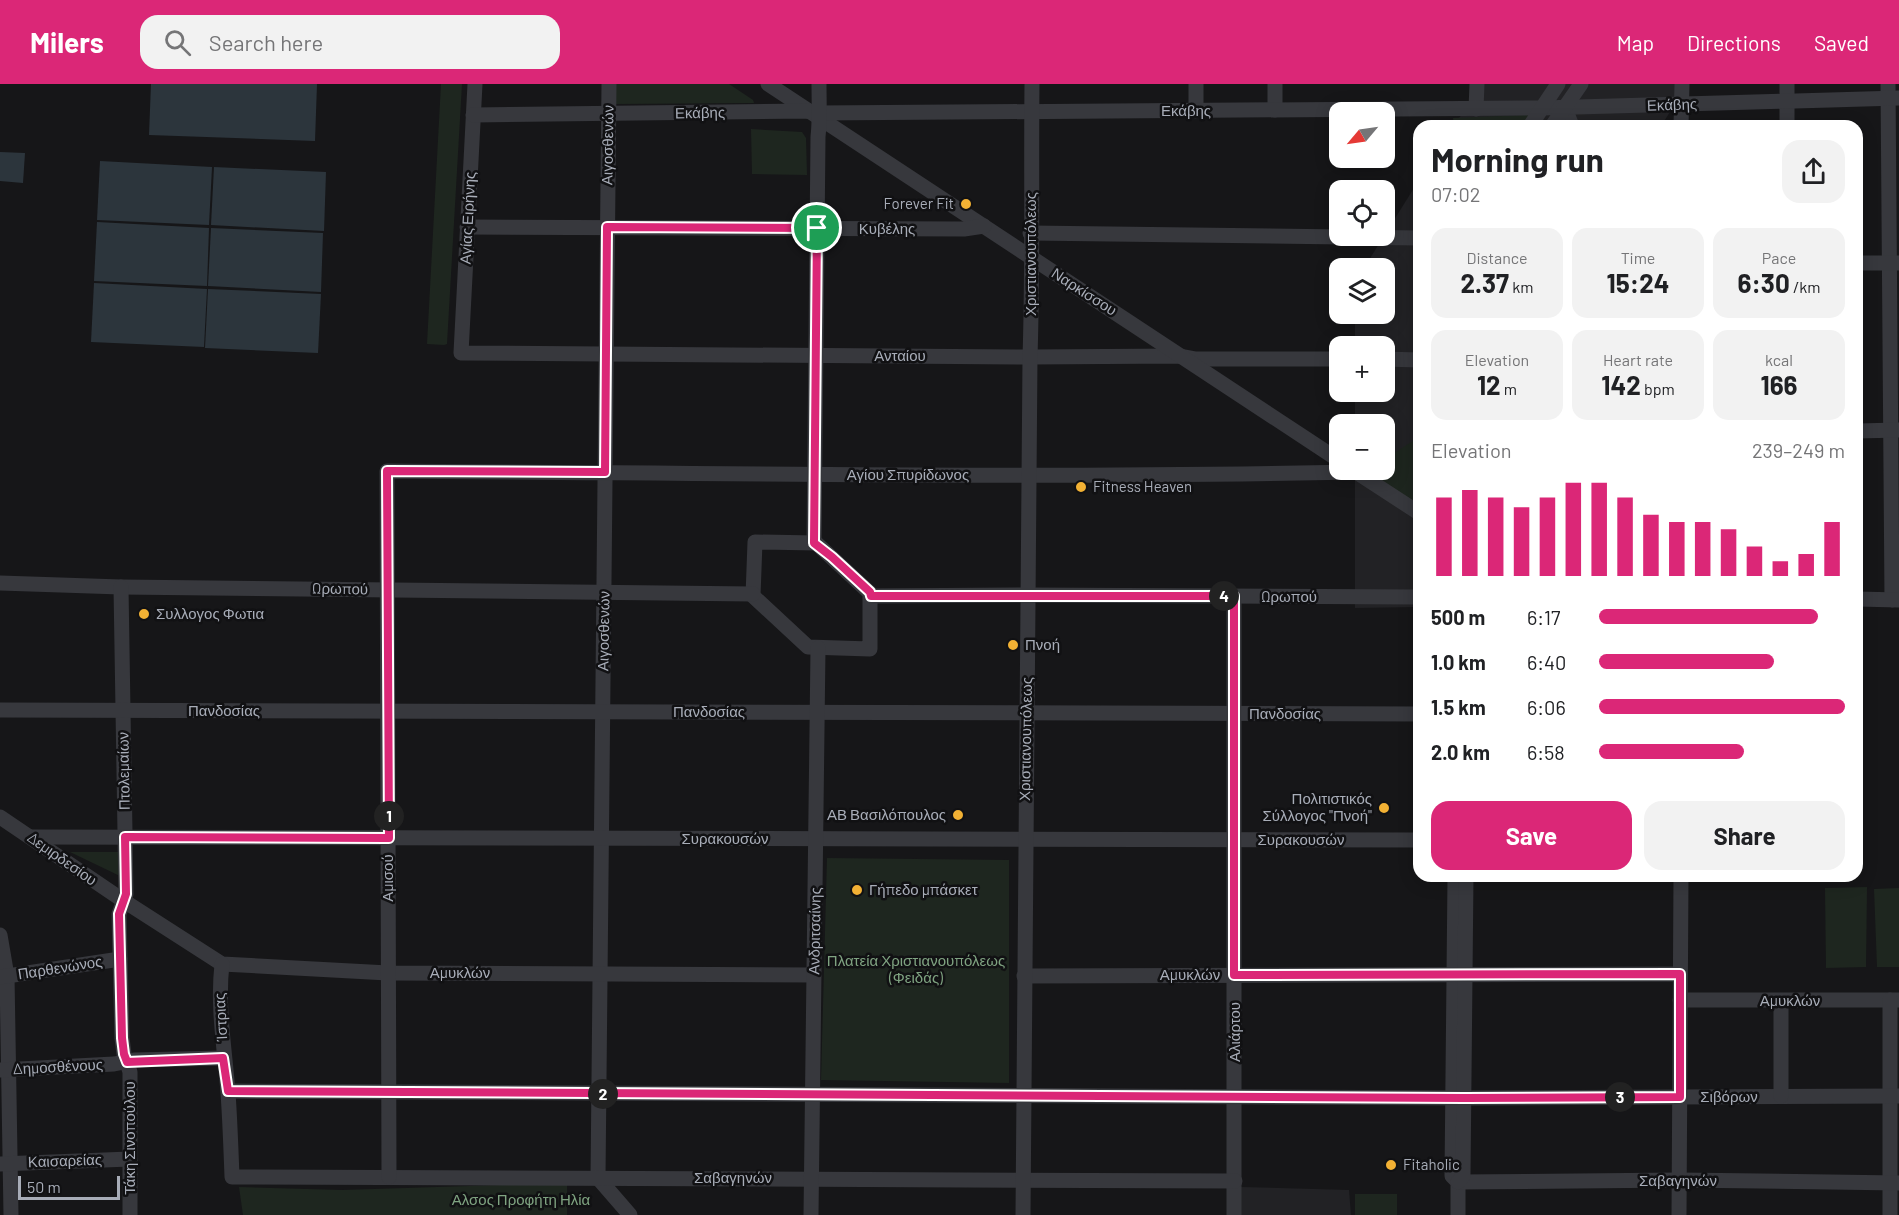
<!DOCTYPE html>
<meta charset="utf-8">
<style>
:root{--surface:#fff;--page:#f2f2f2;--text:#202124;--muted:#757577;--accent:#db2777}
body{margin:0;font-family:Barlow,sans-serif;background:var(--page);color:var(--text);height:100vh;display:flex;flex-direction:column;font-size:22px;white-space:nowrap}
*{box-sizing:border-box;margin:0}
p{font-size:20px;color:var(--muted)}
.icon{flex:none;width:33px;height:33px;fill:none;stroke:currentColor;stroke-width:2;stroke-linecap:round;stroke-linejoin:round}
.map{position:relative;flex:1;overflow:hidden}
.sheet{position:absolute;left:1413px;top:36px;width:450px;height:762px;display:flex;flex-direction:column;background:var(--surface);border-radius:18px;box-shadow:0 3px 15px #0003}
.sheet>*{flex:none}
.needle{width:39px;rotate:241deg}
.buttons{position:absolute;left:1329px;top:18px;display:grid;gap:12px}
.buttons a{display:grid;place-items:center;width:66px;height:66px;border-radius:12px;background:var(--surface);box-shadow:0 3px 15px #0003;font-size:30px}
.scale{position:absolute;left:18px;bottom:15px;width:102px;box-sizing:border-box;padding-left:6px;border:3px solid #a8adb8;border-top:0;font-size:16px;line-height:21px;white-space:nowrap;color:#a8adb8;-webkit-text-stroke:4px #111113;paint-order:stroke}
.pin{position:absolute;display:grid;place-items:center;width:51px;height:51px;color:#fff;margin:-26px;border:3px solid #fff;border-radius:50%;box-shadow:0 2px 6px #0007}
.km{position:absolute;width:30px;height:30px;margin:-15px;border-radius:50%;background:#222;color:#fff;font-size:16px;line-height:30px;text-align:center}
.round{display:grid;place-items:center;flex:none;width:63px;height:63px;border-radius:18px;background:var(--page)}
.headline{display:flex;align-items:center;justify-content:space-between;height:102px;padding:0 18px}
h1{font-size:33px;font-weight:700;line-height:45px}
.metrics{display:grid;grid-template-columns:repeat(3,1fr);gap:9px;height:102px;padding:6px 18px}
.metrics div{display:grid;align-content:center;border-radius:15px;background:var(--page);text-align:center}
.metrics b{font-size:26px;font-weight:700}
.metrics small{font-size:16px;font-weight:400}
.metrics p{font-size:16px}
.chart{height:168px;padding:12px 18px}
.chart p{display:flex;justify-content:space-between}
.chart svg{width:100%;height:108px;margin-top:6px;stroke:var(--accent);stroke-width:6}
.primary-button{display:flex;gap:12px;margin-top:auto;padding:12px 18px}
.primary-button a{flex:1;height:69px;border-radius:18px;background:var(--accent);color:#fff;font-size:24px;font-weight:700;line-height:69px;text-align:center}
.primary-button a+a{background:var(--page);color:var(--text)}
ul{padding:0 18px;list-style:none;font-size:20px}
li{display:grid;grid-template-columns:96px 72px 1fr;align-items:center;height:45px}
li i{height:15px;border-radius:8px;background:var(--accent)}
header{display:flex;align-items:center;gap:36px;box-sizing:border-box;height:84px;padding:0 30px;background:var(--accent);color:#fff}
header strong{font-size:28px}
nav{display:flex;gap:33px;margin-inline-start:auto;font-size:21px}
.search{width:420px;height:54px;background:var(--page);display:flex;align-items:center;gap:15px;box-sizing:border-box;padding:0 21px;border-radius:18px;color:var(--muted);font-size:22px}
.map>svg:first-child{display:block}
.built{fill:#222225}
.green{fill:#1e261f}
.water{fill:#2c353c}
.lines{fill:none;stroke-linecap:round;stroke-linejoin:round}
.minor{stroke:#37383d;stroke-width:15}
.route-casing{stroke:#fff;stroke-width:12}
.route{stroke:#db2777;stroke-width:8}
.poi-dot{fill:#f2b134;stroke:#111113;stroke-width:2}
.labels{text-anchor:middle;stroke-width:5;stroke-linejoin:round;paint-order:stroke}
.street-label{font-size:15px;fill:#a8adb8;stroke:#111113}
.poi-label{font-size:15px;fill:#a8adb8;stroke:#111113;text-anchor:start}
.park-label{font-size:15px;fill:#7fa381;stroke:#111113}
</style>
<header>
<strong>Milers</strong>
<div class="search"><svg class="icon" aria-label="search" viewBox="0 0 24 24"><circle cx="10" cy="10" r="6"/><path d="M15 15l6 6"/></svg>Search here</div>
<nav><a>Map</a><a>Directions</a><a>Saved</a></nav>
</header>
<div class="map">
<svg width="1899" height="1131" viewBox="0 0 1899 1131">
<rect width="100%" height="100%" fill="#161618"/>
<g class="built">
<path d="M1481 0H1688L1661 42H1454Z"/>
<path d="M1419 96V523L1355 524V386H1384V340H1355V308H1384V262H1355V230H1384V184H1364Z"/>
<path d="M1241 1103 1349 1106 1351 1131H1241Z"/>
</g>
<g class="green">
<path d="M441 0H462L447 260 444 261 427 260Z"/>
<path d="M613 0H729L753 16 754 19 616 20Z"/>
<path d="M1529 31 1522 42H1454L1453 34Z"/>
<path d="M751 45 802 48 806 54 807 91 752 90Z"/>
<path d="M1419 353V426L1363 388 1368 386H1384L1385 375Z"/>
<path d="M70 768H122V793Z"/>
<path d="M827 774 1009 776V999L821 996Z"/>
<path d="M1867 803 1866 883 1826 884 1825 804Z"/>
<path d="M1899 804V883H1877L1874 805Z"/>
<path d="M501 1101H567V1131H243L239 1103 342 1106Z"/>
<rect x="1355" y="1110" width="42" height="21"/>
</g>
<g class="water">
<path d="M151 0H317L315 57 149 51Z"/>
<path d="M0 68 25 69 23 99 0 97Z"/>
<path d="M100 77 212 83 209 141 97 136Z"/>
<path d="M214 83 326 88 324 147 211 141Z"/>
<path d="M97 138 209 144 207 202 94 197Z"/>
<path d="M211 144 323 149 321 208 208 202Z"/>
<path d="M94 199 207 205 204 263 91 258Z"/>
<path d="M208 205 321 210 318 269 205 264Z"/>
</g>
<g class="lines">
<g class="minor">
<path d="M475 0 461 269 1030 273 1180 272 1196 275H1340"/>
<path d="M609 0 598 1094 630 1131"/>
<path d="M768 0 1340 377"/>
<path d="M1196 0V27"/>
<path d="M1275 0V26"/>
<path d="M1787 0V42"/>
<path d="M1888 0 1892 516"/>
<path d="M1565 24 1572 42"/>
<path d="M1476 25 1477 0"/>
<path d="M473 31 809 27 818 29 1542 24 1899 14"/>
<path d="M1530 42 1558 0"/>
<path d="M1552 42 1581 0"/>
<path d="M1681 42 1682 0"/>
<path d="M467 143 964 145 984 142"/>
<path d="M1030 149 1419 154"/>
<path d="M1857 179H1899"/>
<path d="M1384 275 1419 276"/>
<path d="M1857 347 1899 346"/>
<path d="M1353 386 1419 429"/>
<path d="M755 458 816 459 870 509V565L808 563 753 512Z"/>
<path d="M814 459 818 53C820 35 819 18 819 0"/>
<path d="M0 499 121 503 753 510"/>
<path d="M121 503 126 810 119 830 122 954 124 970 130 988V1131"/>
<path d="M871 512 1027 511 1419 513"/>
<path d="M1234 512V1131"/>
<path d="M1857 515 1899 516"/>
<path d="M0 626 1419 630"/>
<path d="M0 733 124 817 222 880 388 889 814 891"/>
<path d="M31 753 1419 756"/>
<path d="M1455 792 1452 1092 1458 1098V1131"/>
<path d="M0 851 7 892 11 1131"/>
<path d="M222 880C217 924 225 966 228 1009 230 1037 231 1065 232 1093L1235 1097"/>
<path d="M1024 892 1680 890"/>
<path d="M0 893 120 875"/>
<path d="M1680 916H1899"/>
<path d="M1890 916V1131"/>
<path d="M0 986 114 980 134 976 223 974"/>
<path d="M228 1007 1465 1014 1899 1012"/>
<path d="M1781 1012V917"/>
<path d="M0 1080 130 1075"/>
<path d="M389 1093 387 387C710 389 1033 395 1356 388"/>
<path d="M1458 1098 1680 1096 1899 1099"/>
<path d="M1458 1098 1463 1092 1466 792"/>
<path d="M811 1131 818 564"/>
<path d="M1023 1131 1030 273C1033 182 1031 91 1032 0"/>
<path d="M1679 1131 1681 792"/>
</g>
</g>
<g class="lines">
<defs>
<path id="route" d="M607 143 817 144 814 459 832 473 870 508 871 512H1234V891L1680 890V1013L1465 1014 228 1007 223 974 127 978 124 970 122 954 119 830 126 810 125 753 389 754 387 387 605 388Z"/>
</defs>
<use href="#route" class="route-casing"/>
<use href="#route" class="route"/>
</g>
<g class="poi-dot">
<circle cx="966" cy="120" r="6"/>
<circle cx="1081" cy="403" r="6"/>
<circle cx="144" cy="530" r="6"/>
<circle cx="1013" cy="561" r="6"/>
<circle cx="1384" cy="724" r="6"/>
<circle cx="958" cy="731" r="6"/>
<circle cx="857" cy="806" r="6"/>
<circle cx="1391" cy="1081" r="6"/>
</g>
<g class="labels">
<g class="street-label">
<text transform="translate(1672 21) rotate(-2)" y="5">Εκάβης</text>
<text x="1186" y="32">Εκάβης</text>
<text transform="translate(700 29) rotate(-1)" y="5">Εκάβης</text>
<text transform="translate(608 61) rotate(-89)" y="5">Αιγοσθενών</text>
<text transform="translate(468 134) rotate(-87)" y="5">Αγίας Ειρήνης</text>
<text x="887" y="150">Κυβέλης</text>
<text transform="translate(1031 170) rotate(-90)" y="5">Χριστιανουπόλεως</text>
<text transform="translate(1084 208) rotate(33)" y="5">Ναρκίσσου</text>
<text x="900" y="277">Ανταίου</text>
<text x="908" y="396">Αγίου Σπυρίδωνος</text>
<text transform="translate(340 505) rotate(1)" y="5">Ωρωπού</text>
<text x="1289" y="518">Ωρωπού</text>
<text transform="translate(604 547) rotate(-89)" y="5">Αιγοσθενών</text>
<text x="224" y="632">Πανδοσίας</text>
<text x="709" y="633">Πανδοσίας</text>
<text x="1285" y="635">Πανδοσίας</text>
<text transform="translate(1026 655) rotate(-89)" y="5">Χριστιανουπόλεως</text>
<text transform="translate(124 687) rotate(-91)" y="5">Πτολεμαίων</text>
<text x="725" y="760">Συρακουσών</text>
<text x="1301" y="761">Συρακουσών</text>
<text transform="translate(62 775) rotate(35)" y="5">Δεμιρδεσίου</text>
<text transform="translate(388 794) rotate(-90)" y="5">Αμισού</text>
<text transform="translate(815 847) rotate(-89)" y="5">Ανδριτσαίνης</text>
<text transform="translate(60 884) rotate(-9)" y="5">Παρθενώνος</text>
<text x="460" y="894">Αμυκλών</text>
<text x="1190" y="896">Αμυκλών</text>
<text x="1790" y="922">Αμυκλών</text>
<text transform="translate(221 933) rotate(-93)" y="5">Ίστριας</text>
<text transform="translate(1235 948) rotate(-90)" y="5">Αλιάρτου</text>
<text transform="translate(58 983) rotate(-3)" y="5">Δημοσθένους</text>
<text x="1729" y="1018">Σιβόρων</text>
<text transform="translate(130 1054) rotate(-90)" y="5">Τάκη Σινοπούλου</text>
<text transform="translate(65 1077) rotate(-2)" y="5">Καισαρείας</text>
<text x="733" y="1099">Σαβαγηνών</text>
<text x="1678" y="1102">Σαβαγηνών</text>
</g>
<g class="poi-label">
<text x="954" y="125" text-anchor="end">Forever Fit</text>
<text x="1093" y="408">Fitness Heaven</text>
<text x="156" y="535">Συλλογος Φωτια</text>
<text x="1025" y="566">Πνοή</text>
<text x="1372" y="720" text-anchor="end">Πολιτιστικός<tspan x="1372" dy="17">Σύλλογος "Πνοή"</tspan></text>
<text x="946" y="736" text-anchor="end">ΑΒ Βασιλόπουλος</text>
<text x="869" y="811">Γήπεδο μπάσκετ</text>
<text x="1403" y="1086">Fitaholic</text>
</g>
<g class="park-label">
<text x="916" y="882">Πλατεία Χριστιανουπόλεως<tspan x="916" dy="17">(Φειδάς)</tspan></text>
<text x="521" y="1121">Αλσος Προφήτη Ηλία</text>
</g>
</g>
</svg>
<div class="buttons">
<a><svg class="needle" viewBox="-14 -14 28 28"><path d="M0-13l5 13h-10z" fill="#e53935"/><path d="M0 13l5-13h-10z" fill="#757577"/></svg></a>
<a><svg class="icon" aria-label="locate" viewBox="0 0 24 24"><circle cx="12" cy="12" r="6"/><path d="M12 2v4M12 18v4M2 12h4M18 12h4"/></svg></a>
<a><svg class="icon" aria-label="layers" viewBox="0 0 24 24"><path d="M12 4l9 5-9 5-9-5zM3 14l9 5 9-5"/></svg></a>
<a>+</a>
<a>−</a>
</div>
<div class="scale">50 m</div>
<div class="pin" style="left:817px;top:144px;background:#1e9e55"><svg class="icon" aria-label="arrive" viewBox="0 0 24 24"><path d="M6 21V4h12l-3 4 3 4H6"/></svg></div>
<b class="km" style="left:389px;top:732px">1</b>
<b class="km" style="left:603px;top:1010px">2</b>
<b class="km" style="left:1620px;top:1013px">3</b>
<b class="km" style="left:1224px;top:512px">4</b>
<section class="sheet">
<div class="headline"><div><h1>Morning run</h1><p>07:02</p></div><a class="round"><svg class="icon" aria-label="share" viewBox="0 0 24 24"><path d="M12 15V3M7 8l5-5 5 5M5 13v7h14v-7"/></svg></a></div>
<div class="metrics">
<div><p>Distance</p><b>2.37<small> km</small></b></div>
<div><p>Time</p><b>15:24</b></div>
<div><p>Pace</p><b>6:30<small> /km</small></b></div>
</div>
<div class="metrics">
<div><p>Elevation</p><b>12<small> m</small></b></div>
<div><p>Heart rate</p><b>142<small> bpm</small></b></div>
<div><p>kcal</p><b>166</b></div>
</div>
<div class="chart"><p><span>Elevation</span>239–249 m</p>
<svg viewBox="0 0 160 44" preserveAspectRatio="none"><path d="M5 44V12M15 44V9M25 44V12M35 44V16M45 44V12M55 44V6M65 44V6M75 44V12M85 44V19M95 44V22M105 44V22M115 44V25M125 44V32M135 44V38M145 44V35M155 44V22"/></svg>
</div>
<ul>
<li><b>500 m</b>6:17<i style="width:89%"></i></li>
<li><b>1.0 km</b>6:40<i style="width:71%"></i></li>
<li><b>1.5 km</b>6:06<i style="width:100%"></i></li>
<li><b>2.0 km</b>6:58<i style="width:59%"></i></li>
</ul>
<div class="primary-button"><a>Save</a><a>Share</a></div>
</section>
</div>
